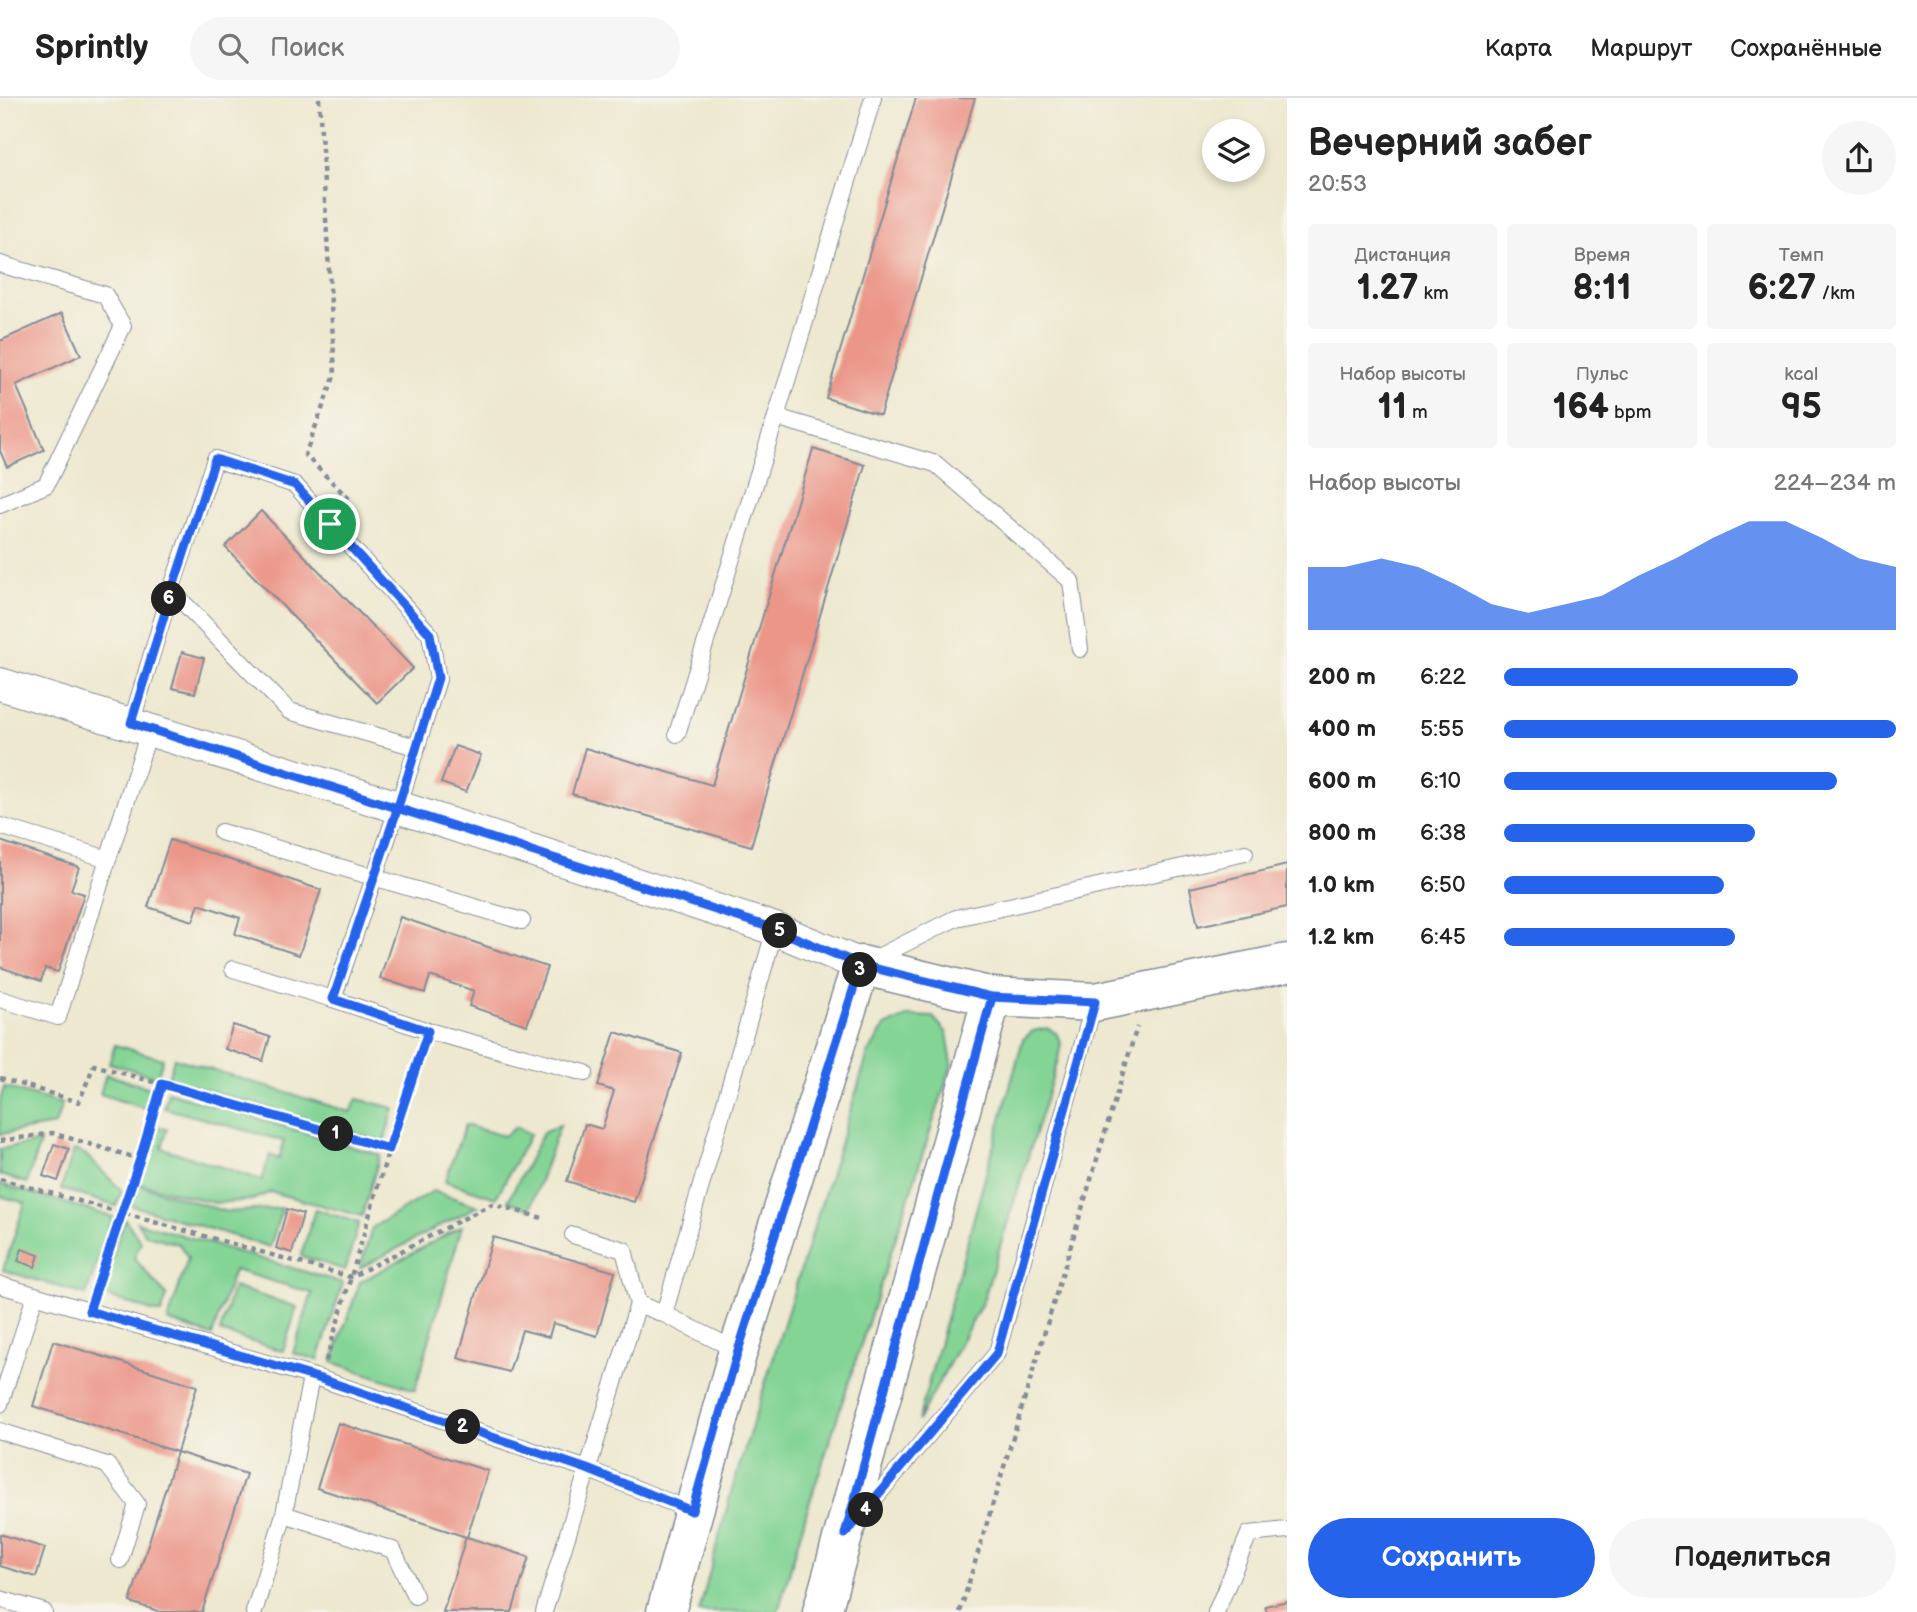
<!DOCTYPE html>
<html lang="ru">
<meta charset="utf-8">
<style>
:root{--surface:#fff;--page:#f6f6f6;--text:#222;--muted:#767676;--line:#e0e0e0;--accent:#2563eb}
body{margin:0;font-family:"Balsamiq Sans",sans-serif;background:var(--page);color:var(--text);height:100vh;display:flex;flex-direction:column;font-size:26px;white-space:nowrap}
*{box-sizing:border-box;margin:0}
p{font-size:23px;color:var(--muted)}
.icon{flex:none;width:38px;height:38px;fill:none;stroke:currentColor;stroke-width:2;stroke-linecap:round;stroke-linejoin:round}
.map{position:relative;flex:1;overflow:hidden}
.side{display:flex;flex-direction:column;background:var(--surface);width:630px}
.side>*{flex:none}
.tools{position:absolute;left:1202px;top:21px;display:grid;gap:14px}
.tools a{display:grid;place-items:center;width:63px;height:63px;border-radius:50%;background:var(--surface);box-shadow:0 4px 10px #0003;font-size:35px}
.pin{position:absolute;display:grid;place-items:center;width:60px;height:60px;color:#fff;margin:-30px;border:4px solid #fff;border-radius:50%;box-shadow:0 2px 7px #0007}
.km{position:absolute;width:35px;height:35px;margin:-18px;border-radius:50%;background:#222;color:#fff;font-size:19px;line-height:35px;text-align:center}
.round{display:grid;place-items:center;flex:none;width:74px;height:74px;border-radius:37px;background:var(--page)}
.summary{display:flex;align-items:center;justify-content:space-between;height:119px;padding:0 21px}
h1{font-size:38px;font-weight:800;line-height:52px}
.figures{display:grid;grid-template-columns:repeat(3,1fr);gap:10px;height:119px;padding:7px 21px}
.figures div{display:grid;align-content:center;border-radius:7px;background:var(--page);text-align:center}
.figures b{font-size:35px;font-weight:800}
.figures small{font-size:19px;font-weight:400}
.figures p{font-size:19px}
.chart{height:196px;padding:14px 21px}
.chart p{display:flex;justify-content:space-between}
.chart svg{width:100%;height:126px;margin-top:7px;fill:var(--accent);opacity:.7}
.button{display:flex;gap:14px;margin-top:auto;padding:14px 21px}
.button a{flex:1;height:80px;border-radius:42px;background:var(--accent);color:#fff;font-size:28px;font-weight:800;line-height:80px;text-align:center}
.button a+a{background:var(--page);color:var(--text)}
ul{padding:0 21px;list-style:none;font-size:23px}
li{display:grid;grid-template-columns:112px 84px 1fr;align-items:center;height:52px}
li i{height:18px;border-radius:9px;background:var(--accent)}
header{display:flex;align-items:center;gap:42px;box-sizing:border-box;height:98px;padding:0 35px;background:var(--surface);border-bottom:2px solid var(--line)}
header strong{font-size:33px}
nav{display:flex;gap:38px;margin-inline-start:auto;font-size:24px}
.search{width:490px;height:63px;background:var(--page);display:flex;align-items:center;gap:18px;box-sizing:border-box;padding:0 24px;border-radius:38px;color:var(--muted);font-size:26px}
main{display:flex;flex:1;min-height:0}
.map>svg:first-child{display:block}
.green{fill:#83d495;stroke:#4f827a;stroke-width:2}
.building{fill:#eb9689}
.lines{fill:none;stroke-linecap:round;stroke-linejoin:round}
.service-casing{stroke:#848c96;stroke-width:18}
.minor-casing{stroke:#848c96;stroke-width:34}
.tertiary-casing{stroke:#848c96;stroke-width:41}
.path{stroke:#848c96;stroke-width:4.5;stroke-dasharray:5 5;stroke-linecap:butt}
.service{stroke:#fff;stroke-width:16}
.minor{stroke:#fff;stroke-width:32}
.tertiary{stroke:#fff;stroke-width:38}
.route-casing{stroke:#fff;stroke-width:14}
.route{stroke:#2563eb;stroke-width:9}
</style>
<header>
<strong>Sprintly</strong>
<div class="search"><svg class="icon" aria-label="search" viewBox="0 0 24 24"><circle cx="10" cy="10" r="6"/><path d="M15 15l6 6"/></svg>Поиск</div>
<nav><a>Карта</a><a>Маршрут</a><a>Сохранённые</a></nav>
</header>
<main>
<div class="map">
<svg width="1287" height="1514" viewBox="0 0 1287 1514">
<rect width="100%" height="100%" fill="#f7f3e8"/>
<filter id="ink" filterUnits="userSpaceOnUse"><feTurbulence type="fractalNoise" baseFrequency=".0143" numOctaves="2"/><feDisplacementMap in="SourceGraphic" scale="14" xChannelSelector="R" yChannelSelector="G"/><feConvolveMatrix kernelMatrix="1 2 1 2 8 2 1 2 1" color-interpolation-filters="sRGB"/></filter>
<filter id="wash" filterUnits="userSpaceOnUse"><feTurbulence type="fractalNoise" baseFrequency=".00686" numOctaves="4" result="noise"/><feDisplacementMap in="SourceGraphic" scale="28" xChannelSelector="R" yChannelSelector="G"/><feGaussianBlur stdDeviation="1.57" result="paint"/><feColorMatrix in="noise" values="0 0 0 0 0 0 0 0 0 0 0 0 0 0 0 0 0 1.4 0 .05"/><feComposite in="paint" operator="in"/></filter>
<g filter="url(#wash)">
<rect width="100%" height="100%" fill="#ede8cf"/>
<g class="green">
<path d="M909 918 933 919 947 935 952 966 806 1416 778 1514H699L731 1395 868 956 885 928Z"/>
<path d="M1047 930 1056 935 1061 945 1058 962 983 1203 918 1323 1023 941 1033 933Z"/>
<path d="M115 947 163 961 157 979 109 965Z"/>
<path d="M174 960 350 1014 357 1001 394 1010 384 1044 168 980Z"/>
<path d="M106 976 153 991 146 1011 100 996Z"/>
<path d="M4 989 62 1006 55 1027 0 1036V1003Z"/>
<path d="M168 994 380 1057 362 1118 271 1094 252 1102 215 1105 138 1085 156 1028 167 1031 162 1050 262 1082 270 1057 279 1061 284 1043 164 1010Z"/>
<path d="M465 1027 504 1038 516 1029 530 1036 496 1100 445 1083Z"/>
<path d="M560 1027 530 1111 508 1103 543 1035Z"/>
<path d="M40 1044 27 1085 0 1077V1051Z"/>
<path d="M74 1052 85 1056 122 1093 116 1108 61 1091Z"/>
<path d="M133 1085 227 1114 282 1110 270 1149 127 1106Z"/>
<path d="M0 1086 113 1119 86 1197 3 1172 25 1105 0 1098Z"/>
<path d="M433 1093 478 1108 360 1170 372 1130Z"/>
<path d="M315 1111 359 1125 345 1172 301 1158Z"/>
<path d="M125 1121 141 1144 134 1160 167 1198 161 1216 100 1196Z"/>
<path d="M137 1124 343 1185 318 1262 293 1255 312 1195 234 1172 212 1238 168 1223 188 1160 179 1146 146 1137Z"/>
<path d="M462 1128 415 1292 332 1264 360 1184Z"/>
<path d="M233 1189 297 1209 283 1253 220 1234Z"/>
</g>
<g id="blocks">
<g class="building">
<path d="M916 0H975L880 317 826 300Z"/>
<path d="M62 215 81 257 16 287 44 352 7 369 0 353V243Z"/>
<path d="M813 351 865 367 751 748 572 696 585 650 712 687Z"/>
<path d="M261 413 413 570 377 605 225 449Z"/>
<path d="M182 554 204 560 195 595 172 590Z"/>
<path d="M455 648 481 657 466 694 441 685Z"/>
<path d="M170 742 321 792 299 857 235 836 240 820 199 806 193 823 148 809Z"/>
<path d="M0 743 79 769 71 792 84 796 58 874 45 870 41 883 0 869Z"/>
<path d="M1287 767V809L1198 828 1190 790Z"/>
<path d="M400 819 547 869 527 927 469 908 474 893 430 878 425 895 380 880Z"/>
<path d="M233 927 270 939 263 963 225 951Z"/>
<path d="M615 934 682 955 634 1104 567 1083 585 1026 602 1031 614 993 598 988Z"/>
<path d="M54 1046 69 1051 58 1083 43 1078Z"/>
<path d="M287 1111 303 1116 292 1155 276 1150Z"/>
<path d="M493 1139 615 1174 597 1238 553 1225 549 1239 522 1232 509 1274 458 1260Z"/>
<path d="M22 1151 39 1157 35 1169 18 1163Z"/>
<path d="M53 1243 197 1288 177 1354 246 1376 202 1514H161L130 1504 177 1354 33 1308Z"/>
<path d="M338 1325 488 1373 467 1439 529 1459 512 1514H443L466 1439 317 1390Z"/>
<path d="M0 1436 45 1450 36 1479 0 1468Z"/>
<path d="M1287 1503V1514H1267L1265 1508Z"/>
</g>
</g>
</g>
<g filter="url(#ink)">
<use href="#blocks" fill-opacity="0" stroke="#848c96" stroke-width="2"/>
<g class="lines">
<defs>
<g id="service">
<path d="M873 0 776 319 936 366 1071 483 1080 551"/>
<path d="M0 166 105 197 123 228 46 387 0 407"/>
<path d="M171 492 289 613 416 649"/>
<path d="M131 626 171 492 215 361 295 387 430 536 438 581 398 709 333 901"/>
<path d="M677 636 776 319"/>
<path d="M0 728 108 761 58 919 0 901"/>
<path d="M221 734 522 823"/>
<path d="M108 761 150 631"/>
<path d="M870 863 956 820 1245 755"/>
<path d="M233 871 333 901 428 933 585 975"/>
<path d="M573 1137 624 1152 638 1206 645 1209"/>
<path d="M0 1187 321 1281 587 1371 692 1413"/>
<path d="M664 1216 775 831"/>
<path d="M0 1306 35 1198"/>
<path d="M0 1333 107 1367 137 1406 120 1462"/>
<path d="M284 1416 393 1452 415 1498"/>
<path d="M860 1418 997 1255 1094 905"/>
<path d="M0 1501 44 1514"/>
<path d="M254 1514 284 1416 311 1279"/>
<path d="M544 1514 638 1206 664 1216 738 1253"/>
<path d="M1216 1514 1249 1436 1287 1432"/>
</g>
<path id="minor" d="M0 586 398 709 775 831 861 867"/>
<g id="tertiary">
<path d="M666 1514 738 1253 861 867 992 899 1095 904 1287 865"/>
<path d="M822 1514 992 899"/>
</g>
</defs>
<use href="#service" class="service-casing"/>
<use href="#minor" class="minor-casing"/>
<use href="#tertiary" class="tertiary-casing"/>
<g class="path">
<path d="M319 0 335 276 305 357 351 403 343 413"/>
<path d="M0 980 79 1004 94 967 389 1051"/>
<path d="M0 1043 52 1035 140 1061"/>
<path d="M0 1081 351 1179 492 1106 546 1121"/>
<path d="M95 1196 140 1061 162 986"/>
<path d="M326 1263 389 1051 422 951"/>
<path d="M960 1514 1137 929"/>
</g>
<use href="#service" class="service"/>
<use href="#minor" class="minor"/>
<use href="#tertiary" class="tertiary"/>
</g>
</g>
<g class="lines" filter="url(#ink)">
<defs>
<path id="route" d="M330 426 430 536 438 580 398 709 333 901 428 933 389 1051 162 986 140 1061 89 1213 321 1281 587 1371 692 1413 738 1253 861 867 992 899 1095 904 997 1255 845 1436 992 899 861 867 775 831 131 625 172 492 215 361 295 387 330 426"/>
</defs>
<use href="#route" class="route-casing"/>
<use href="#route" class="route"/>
</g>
</svg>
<div class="tools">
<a><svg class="icon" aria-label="layers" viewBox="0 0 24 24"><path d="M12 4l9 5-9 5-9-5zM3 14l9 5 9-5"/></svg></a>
</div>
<div class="pin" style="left:330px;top:426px;background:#1e9e55"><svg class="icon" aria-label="arrive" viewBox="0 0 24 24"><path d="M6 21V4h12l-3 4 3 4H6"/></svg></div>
<b class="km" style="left:336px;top:1036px">1</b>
<b class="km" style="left:463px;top:1329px">2</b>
<b class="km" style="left:860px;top:872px">3</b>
<b class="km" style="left:866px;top:1412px">4</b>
<b class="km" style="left:780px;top:833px">5</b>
<b class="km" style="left:169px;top:501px">6</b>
</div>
<section class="side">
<div class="summary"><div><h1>Вечерний забег</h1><p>20:53</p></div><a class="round"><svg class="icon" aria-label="share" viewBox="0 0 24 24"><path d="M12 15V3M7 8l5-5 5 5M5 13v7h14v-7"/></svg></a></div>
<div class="figures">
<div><p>Дистанция</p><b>1.27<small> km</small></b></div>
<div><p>Время</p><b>8:11</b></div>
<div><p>Темп</p><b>6:27<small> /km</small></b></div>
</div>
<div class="figures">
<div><p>Набор высоты</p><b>11<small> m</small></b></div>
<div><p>Пульс</p><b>164<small> bpm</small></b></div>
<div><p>kcal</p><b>95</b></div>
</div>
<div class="chart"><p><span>Набор высоты</span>224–234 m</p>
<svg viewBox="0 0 160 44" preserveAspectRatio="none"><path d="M0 44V22L10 22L20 19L30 22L40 28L50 35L60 38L70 35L80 32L90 25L100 19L110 12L120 6L130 6L140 12L150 19L160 22V44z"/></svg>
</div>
<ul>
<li><b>200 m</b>6:22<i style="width:75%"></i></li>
<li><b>400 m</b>5:55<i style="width:100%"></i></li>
<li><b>600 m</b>6:10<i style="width:85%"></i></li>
<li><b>800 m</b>6:38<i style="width:64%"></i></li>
<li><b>1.0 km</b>6:50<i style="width:56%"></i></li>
<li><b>1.2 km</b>6:45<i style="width:59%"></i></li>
</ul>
<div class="button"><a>Сохранить</a><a>Поделиться</a></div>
</section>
</main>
